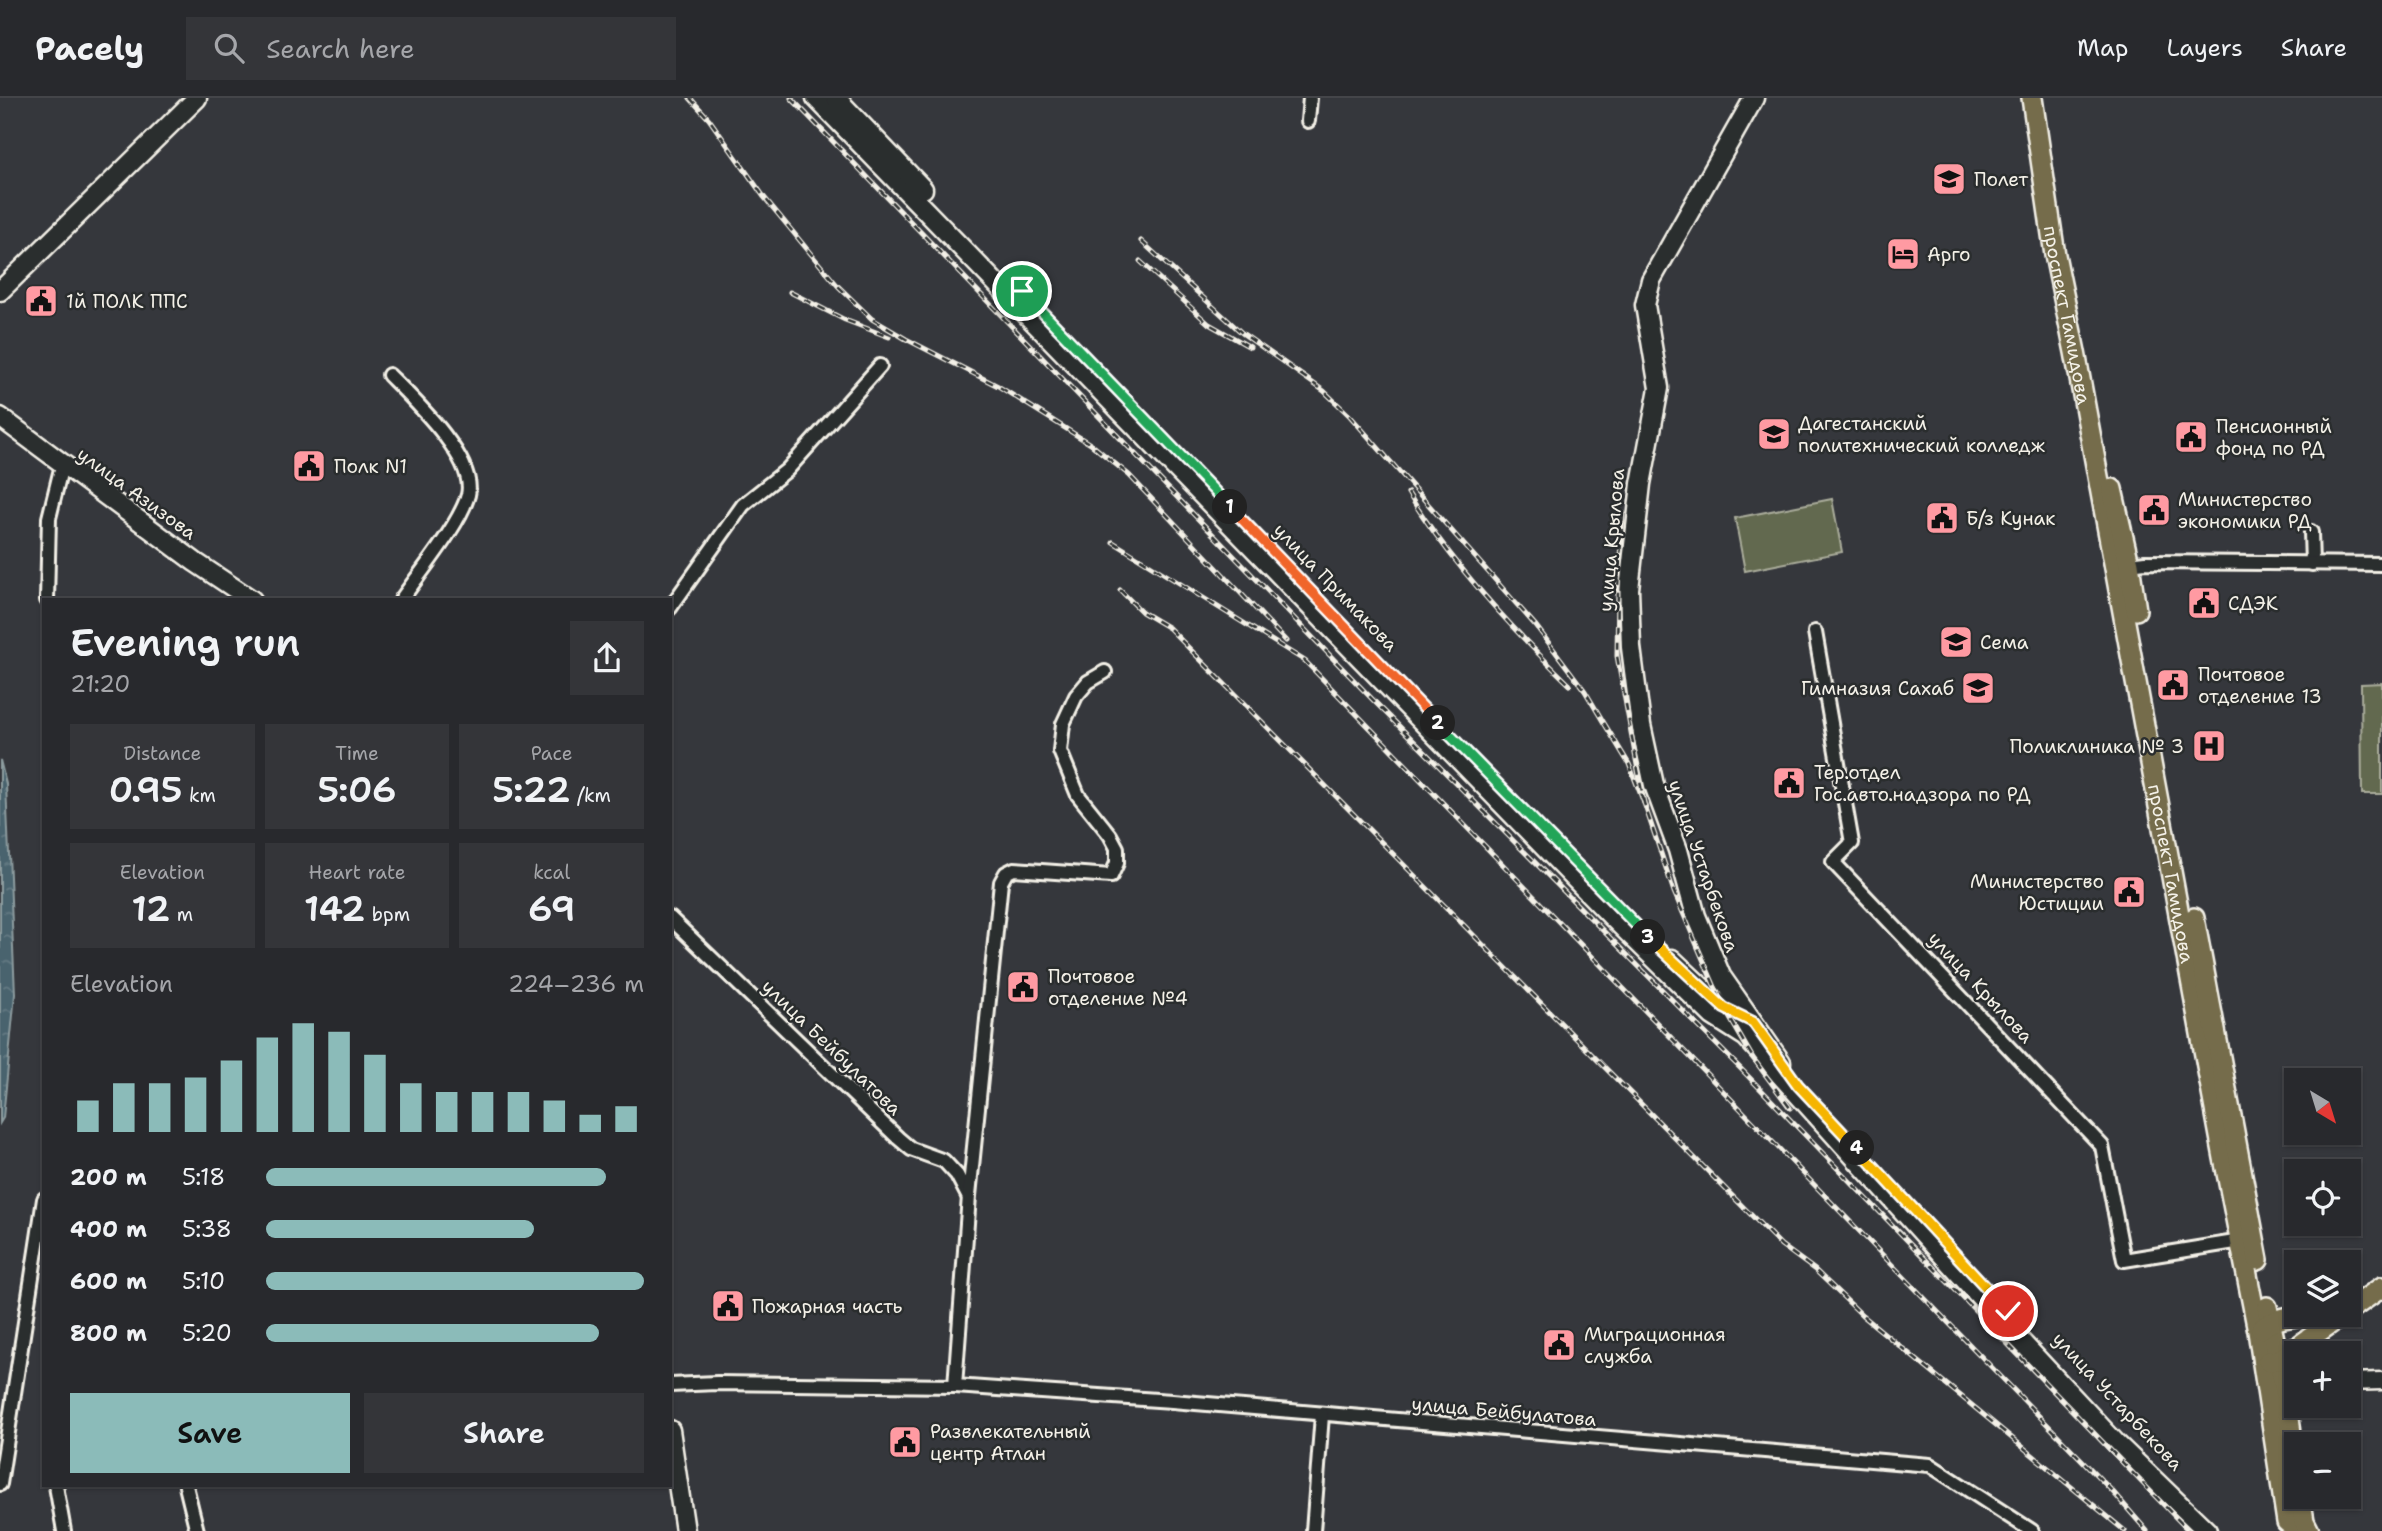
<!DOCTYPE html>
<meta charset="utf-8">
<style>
:root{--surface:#28292d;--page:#343539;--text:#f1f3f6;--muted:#a5a6aa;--line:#444549;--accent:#8bbbb9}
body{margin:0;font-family:"Shantell Sans",sans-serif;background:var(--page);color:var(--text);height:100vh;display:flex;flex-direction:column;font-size:26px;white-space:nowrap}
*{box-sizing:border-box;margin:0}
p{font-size:23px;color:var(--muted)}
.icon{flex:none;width:38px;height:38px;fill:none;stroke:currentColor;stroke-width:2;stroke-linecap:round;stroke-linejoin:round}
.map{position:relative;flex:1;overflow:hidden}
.details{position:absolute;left:42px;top:500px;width:630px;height:889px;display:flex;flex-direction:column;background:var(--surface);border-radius:0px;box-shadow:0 2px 5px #0004,0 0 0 2px var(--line)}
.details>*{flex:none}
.needle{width:46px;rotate:142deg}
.controls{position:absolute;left:2284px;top:970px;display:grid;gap:14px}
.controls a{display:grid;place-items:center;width:77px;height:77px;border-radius:0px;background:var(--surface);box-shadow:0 2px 5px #0004,0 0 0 2px var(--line);font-size:35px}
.pin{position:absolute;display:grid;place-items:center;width:60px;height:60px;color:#fff;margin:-30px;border:4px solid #fff;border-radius:50%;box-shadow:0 2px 7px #0007}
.km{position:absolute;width:35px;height:35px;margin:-18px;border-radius:50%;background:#222;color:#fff;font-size:19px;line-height:35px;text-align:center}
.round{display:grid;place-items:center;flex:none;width:74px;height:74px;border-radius:0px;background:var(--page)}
.headline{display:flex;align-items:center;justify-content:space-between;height:119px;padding:0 28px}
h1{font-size:38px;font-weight:600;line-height:52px}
.figures{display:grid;grid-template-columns:repeat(3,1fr);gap:10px;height:119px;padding:7px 28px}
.figures div{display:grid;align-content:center;border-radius:0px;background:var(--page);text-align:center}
.figures b{font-size:35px;font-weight:600}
.figures small{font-size:19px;font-weight:400}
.figures p{font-size:19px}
.chart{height:196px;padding:14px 28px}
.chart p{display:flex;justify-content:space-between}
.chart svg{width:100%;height:126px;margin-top:7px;stroke:var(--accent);stroke-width:6}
.cta{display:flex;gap:14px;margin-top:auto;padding:14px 28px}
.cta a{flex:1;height:80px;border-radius:0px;background:var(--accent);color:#111;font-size:28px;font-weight:600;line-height:80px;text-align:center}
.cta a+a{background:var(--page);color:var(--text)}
ul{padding:0 28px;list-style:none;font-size:23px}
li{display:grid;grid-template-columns:112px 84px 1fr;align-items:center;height:52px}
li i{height:18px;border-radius:9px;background:var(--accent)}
header{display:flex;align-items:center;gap:42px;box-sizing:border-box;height:98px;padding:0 35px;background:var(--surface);border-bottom:2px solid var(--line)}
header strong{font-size:33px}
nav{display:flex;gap:38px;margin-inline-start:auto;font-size:24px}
.search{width:490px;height:63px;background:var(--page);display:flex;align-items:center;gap:18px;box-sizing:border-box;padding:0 24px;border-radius:0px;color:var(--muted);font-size:26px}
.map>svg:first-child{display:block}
.grass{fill:#62694f;stroke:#abad9c;stroke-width:2}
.water{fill:url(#water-ripples);stroke:#8d9c9f;stroke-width:2}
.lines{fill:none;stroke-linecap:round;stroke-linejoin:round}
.minor-casing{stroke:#f4f1e8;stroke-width:18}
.tertiary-casing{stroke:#f4f1e8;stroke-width:21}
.secondary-casing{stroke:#f4f1e8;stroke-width:23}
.primary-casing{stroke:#f4f1e8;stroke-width:24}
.minor{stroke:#2a2d2e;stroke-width:12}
.tertiary{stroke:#2a2d2e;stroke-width:16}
.secondary{stroke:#2a2d2e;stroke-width:18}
.primary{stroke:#746c4b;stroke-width:19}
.rail-casing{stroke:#f4f1e8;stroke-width:5}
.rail{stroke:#2a2d2e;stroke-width:2.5;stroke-dasharray:8;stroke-linecap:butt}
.split-1-casing{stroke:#fff;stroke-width:14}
.split-2-casing{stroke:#fff;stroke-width:14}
.split-3-casing{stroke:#fff;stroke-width:14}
.split-4-casing{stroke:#fff;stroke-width:14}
.split-5-casing{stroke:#fff;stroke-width:14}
.split-1{stroke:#22a559;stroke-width:9}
.split-2{stroke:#f0652b;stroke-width:9}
.split-3{stroke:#22a559;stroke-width:9}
.split-4{stroke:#f5b400;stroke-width:9}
.split-5{stroke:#f5b400;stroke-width:9}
.labels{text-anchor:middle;stroke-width:5;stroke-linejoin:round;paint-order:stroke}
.poi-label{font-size:19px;fill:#f4f1e8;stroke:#2a2d2e;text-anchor:start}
.street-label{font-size:19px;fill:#f4f1e8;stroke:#2a2d2e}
</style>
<header>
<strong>Pacely</strong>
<div class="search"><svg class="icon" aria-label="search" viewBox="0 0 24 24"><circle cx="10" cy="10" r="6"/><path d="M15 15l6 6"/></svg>Search here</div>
<nav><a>Map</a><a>Layers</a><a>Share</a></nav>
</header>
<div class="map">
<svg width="2382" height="1433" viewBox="0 0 2382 1433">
<defs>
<pattern id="water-ripples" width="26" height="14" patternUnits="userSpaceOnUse" patternTransform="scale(1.75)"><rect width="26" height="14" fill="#49636e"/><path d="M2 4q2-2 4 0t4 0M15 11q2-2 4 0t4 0" fill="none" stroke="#647a83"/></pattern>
</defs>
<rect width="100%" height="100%" fill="#35373c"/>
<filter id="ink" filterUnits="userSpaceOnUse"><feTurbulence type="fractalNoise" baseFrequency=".0143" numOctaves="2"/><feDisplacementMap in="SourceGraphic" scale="14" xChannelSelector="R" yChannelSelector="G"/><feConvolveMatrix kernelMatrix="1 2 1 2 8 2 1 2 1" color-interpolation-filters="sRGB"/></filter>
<g filter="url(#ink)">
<g class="grass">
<path d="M1832 401 1842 454 1745 473 1735 420Z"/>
<path d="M2382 585V696H2362L2361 586Z"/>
</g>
<path class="water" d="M0 662 6 686 15 896 3 1020 0 1025Z"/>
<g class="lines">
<defs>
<g id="minor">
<path d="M1308 23 1310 0"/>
<path d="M389 277C412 300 477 361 468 397 460 426 419 476 401 502"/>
<path d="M2311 434 2312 466"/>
<path d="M2125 470 2129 466 2145 464 2382 466"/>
<path d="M47 502 49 420 60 375"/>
<path d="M670 510 743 407 787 372 880 268"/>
<path d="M1815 534 1852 745 1833 764 2102 1048 2124 1162 2241 1143"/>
<path d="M670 820 898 1040 911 1051 944 1063 957 1077 968 1098"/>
<path d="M670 1287 717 1285 955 1288 1172 1303 1930 1367 2032 1433"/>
<path d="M955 1288 969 1098 1001 784 1006 775 1014 771 1111 778 1117 765V750L1110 737 1078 697 1060 653 1063 626 1076 598 1088 584 1105 574"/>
<path d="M0 1386 44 1101"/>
<path d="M56 1388 64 1433"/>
<path d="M186 1388 197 1433"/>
<path d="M1313 1433 1322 1317"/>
</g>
<path id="tertiary" d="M2348 1284 2382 1283"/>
<g id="secondary">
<path d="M816 0 1610 817 1713 918 1746 939 2000 1221 2116 1345 2207 1433"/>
<path d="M836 0 923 91"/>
<path d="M1754 0 1651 182 1645 207 1659 290 1641 386 1629 491 1631 549 1641 627 1654 687 1678 752 1696 818 1721 878 1781 964"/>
<path d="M0 193 197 0"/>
<path d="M0 319 195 464 252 502"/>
<path d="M1672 861 1724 910 1751 924"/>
<path d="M670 1332 685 1433"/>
</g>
<g id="primary">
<path id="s1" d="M2032 0 2055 157 2075 254 2224 1060 2258 1233 2287 1424 2299 1433"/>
<path d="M2112 391 2129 466 2136 512"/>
<path d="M2194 820 2258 1162"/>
<path d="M2267 1209 2284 1287 2296 1369"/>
<path d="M2348 1213 2382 1189"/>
<path d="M2261 1231C2276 1219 2290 1219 2309 1216"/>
<path d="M2268 1263 2279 1262 2344 1216"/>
<path d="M2300 1398 2304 1423 2309 1433"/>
</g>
</defs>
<use href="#minor" class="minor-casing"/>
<use href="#tertiary" class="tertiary-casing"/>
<use href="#secondary" class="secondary-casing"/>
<use href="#primary" class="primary-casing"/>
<use href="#minor" class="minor"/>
<use href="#tertiary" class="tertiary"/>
<use href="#secondary" class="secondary"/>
<use href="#primary" class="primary"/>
<defs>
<g id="rail">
<path d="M690 0 709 21 764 99 816 162 838 188 872 221 906 241 998 288 1092 347 1129 377 1286 543"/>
<path d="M791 0 1376 605 1744 974 2189 1433"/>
<path d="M1141 143 1242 235 1324 293 1350 318 1536 528 1585 593 1604 625 1629 666 1644 705"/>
<path d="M1140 163 1209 226 1250 249"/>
<path d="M790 194 845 222 889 239"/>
<path d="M1408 395C1450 464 1512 531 1570 587"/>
<path d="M1623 415 1618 489 1617 558 1644 705 1674 794 1724 910 1753 960 1790 1010"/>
<path d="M1113 444 1305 563 2113 1394 2147 1433"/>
<path d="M1120 492 1142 514 1169 530 1781 1147 1815 1172 1862 1217 2125 1433"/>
</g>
</defs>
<use href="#rail" class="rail-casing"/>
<use href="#rail" class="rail"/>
</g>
</g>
<g class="lines" filter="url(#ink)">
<defs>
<path id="split-1" d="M1022 193 1230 409"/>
<path id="split-2" d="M1230 409 1438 625"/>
<path id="split-3" d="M1438 625 1648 839"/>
<path id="split-4" d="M1648 839 1724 910 1753 924 1798 987 1857 1050"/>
<path id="split-5" d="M1857 1050 2008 1213"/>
</defs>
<use href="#split-1" class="split-1-casing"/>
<use href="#split-2" class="split-2-casing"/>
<use href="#split-3" class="split-3-casing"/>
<use href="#split-4" class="split-4-casing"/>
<use href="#split-5" class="split-5-casing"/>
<use href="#split-1" class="split-1"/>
<use href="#split-2" class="split-2"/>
<use href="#split-3" class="split-3"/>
<use href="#split-4" class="split-4"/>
<use href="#split-5" class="split-5"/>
</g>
<defs>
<symbol id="school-square" viewBox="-11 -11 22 22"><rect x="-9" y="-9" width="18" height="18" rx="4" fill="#ff9aa2" stroke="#2a2d2e"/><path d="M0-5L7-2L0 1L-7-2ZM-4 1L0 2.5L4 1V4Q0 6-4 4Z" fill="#111"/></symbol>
<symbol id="hotel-square" viewBox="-11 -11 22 22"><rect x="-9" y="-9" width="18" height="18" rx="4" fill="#ff9aa2" stroke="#2a2d2e"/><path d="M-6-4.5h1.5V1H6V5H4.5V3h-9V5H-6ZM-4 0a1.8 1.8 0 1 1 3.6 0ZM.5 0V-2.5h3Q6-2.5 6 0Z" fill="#111"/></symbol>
<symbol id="civic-square" viewBox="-11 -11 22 22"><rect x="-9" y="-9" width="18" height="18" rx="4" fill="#ff9aa2" stroke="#2a2d2e"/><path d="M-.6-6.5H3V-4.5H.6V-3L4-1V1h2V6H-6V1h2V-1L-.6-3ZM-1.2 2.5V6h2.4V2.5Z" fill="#111"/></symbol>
<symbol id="university-square" viewBox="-11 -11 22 22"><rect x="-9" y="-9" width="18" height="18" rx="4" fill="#ff9aa2" stroke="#2a2d2e"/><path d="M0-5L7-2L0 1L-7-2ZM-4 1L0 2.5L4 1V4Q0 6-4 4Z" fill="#111"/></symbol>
<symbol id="hospital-square" viewBox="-11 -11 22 22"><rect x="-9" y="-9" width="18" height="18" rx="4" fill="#ff9aa2" stroke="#2a2d2e"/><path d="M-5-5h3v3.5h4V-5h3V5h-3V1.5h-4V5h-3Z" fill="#111"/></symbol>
</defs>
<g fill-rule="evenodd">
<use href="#school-square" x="1930" y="62" width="38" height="38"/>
<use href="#hotel-square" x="1884" y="137" width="38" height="38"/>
<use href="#civic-square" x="22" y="184" width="38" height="38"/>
<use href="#university-square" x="1755" y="317" width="38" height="38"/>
<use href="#civic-square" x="2172" y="320" width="38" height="38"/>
<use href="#civic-square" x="290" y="349" width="38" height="38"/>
<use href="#civic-square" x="2135" y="393" width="38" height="38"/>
<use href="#civic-square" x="1923" y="401" width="38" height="38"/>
<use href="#civic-square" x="2185" y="486" width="38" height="38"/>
<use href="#school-square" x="1937" y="525" width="38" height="38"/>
<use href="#civic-square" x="2154" y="568" width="38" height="38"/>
<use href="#school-square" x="1959" y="571" width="38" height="38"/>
<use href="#hospital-square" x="2190" y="629" width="38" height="38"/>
<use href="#civic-square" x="1770" y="666" width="38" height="38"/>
<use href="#civic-square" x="2110" y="775" width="38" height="38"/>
<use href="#civic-square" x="1004" y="870" width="38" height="38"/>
<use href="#civic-square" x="709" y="1189" width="38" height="38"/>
<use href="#civic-square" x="1540" y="1228" width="38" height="38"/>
<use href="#civic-square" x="886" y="1325" width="38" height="38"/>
</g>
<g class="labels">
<g class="poi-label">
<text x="1974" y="88">Полет</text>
<text x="1927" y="163">Арго</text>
<text x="66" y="210">1й ПОЛК ППС</text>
<text x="1798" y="332">Дагестанский<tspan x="1798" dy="22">политехнический колледж</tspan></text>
<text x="2216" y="335">Пенсионный<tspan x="2216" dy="22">фонд по РД</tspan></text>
<text x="334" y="375">Полк N1</text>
<text x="2178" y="408">Министерство<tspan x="2178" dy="22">экономики РД</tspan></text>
<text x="1966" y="427">Б/з Кунак</text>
<text x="2228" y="512">СДЭК</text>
<text x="1980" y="551">Сема</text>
<text x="2198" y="583">Почтовое<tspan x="2198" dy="22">отделение 13</tspan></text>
<text x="1954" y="597" text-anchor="end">Гимназия Сахаб</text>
<text x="2184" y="655" text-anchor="end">Поликлиника № 3</text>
<text x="1814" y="681">Тер.отдел<tspan x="1814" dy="22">Гос.авто.надзора по РД</tspan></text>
<text x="2104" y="790" text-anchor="end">Министерство<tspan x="2104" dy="22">Юстиции</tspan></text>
<text x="1048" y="885">Почтовое<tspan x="1048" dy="22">отделение №4</tspan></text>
<text x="752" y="1215">Пожарная часть</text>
<text x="1584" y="1243">Миграционная<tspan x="1584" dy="22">служба</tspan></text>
<text x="930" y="1340">Развлекательный<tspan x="930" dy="22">центр Атлан</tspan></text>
</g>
<g class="street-label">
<text dy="7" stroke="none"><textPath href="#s1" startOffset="220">проспект Гамидова</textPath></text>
<text transform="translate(137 395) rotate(36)" y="7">улица Азизова</text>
<text transform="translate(1611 442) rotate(-85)" y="7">улица Крылова</text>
<text transform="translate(1336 489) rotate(46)" y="7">улица Примакова</text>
<text transform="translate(1704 768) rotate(71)" y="7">улица Устарбекова</text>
<text dy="7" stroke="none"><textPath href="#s1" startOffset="788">проспект Гамидова</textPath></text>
<text transform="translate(1981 889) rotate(47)" y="7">улица Крылова</text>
<text transform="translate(832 949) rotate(44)" y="7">улица Бейбулатова</text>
<text transform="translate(2118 1303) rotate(47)" y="7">улица Устарбекова</text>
<text transform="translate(1504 1313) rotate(5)" y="7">улица Бейбулатова</text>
</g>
</g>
</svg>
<div class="controls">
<a><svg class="needle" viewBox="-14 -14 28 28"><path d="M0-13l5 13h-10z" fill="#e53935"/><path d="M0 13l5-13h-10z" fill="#a5a6aa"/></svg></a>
<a><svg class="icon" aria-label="locate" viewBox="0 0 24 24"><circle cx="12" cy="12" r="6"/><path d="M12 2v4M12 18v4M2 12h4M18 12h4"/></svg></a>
<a><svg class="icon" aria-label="layers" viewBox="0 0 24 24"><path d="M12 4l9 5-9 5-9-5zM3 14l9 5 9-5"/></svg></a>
<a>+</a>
<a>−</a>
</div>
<div class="pin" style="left:1022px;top:193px;background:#1e9e55"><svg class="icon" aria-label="arrive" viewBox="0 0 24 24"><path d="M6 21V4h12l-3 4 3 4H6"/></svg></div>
<div class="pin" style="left:2008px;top:1213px;background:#d93025"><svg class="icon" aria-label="check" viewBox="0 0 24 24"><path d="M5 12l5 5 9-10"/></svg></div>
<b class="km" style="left:1230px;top:409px">1</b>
<b class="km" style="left:1438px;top:625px">2</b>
<b class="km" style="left:1648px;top:839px">3</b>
<b class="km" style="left:1857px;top:1050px">4</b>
<section class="details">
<div class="headline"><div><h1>Evening run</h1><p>21:20</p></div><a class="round"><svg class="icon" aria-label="share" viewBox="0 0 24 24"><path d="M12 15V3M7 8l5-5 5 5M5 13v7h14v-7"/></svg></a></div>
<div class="figures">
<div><p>Distance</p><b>0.95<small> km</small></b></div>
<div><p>Time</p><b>5:06</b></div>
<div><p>Pace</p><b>5:22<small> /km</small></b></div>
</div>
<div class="figures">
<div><p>Elevation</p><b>12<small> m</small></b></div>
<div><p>Heart rate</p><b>142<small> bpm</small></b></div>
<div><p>kcal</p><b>69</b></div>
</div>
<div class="chart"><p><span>Elevation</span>224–236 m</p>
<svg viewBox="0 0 160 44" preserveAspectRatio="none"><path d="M5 44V33M15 44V27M25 44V27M35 44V25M45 44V19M55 44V11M65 44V6M75 44V9M85 44V17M95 44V27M105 44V30M115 44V30M125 44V30M135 44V33M145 44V38M155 44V35"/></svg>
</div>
<ul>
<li><b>200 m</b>5:18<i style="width:90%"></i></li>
<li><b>400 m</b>5:38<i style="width:71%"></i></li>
<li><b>600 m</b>5:10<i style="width:100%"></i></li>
<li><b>800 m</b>5:20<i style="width:88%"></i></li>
</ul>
<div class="cta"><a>Save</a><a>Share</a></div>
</section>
</div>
